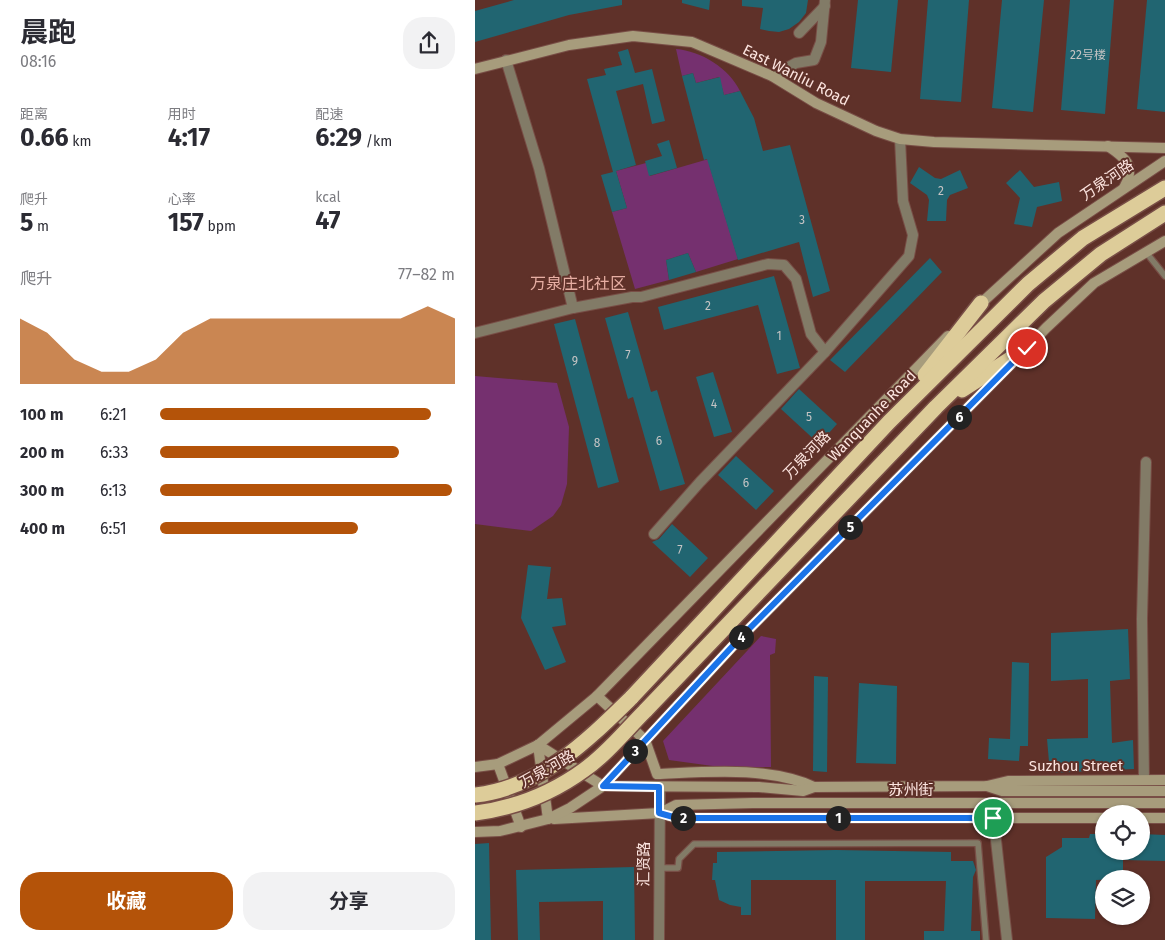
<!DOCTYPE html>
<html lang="zh">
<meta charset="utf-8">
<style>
:root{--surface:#fff;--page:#f2f2f3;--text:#2b2b33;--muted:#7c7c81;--accent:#b45309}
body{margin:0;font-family:"Fira Sans","Noto Sans SC",sans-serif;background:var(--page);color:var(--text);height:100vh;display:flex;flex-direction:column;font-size:19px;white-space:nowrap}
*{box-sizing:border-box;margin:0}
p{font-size:16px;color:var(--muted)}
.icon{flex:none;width:28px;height:28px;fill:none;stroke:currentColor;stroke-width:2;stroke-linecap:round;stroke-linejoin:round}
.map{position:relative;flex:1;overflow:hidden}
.side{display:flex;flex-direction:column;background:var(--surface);width:475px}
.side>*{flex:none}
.controls{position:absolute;left:620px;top:805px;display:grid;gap:10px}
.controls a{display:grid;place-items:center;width:55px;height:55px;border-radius:50%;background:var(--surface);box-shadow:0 1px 4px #0004;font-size:25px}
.pin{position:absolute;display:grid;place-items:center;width:42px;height:42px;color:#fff;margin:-21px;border:2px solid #fff;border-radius:50%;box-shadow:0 1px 5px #0007}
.km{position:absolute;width:25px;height:25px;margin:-12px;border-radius:50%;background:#222;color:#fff;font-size:14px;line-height:25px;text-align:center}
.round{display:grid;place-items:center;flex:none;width:52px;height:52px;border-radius:20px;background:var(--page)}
.overview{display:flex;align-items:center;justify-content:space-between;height:85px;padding:0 20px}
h1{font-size:28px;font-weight:700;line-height:38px}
.stats{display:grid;grid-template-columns:repeat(3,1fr);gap:8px;height:85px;padding:5px 20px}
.stats div{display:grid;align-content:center}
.stats b{font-size:25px;font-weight:700}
.stats small{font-size:14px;font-weight:400}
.stats p{font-size:14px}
.chart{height:140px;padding:10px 20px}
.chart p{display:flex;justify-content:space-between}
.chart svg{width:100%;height:90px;margin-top:5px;fill:var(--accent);opacity:.7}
.button{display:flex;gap:10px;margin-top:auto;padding:10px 20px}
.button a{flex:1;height:58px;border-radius:20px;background:var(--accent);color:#fff;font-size:20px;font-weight:700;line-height:58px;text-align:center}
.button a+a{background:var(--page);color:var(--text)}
ul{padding:0 20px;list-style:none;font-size:16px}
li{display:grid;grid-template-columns:80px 60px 1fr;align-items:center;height:38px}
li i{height:12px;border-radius:6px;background:var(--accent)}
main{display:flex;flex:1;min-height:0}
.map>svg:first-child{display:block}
.green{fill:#75306f}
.building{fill:#216571}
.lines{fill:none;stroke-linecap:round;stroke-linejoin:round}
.lane-casing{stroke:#784e46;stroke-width:8}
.street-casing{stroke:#784e46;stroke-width:12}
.secondary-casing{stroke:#784e46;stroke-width:12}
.highway-casing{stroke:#784e46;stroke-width:18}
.lane{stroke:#827b67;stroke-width:5.5}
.street{stroke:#827b67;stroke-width:10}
.secondary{stroke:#a79c7c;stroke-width:10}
.highway{stroke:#dc9;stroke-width:15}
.highway-bridge-casing{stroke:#784e46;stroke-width:18;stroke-linecap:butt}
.highway-bridge{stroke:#dc9;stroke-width:15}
.route-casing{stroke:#fff;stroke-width:10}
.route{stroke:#1a73e8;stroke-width:6}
.labels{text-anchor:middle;stroke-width:4;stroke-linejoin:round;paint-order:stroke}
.number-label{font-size:12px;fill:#c5c4c4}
.street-label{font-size:15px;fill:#fce4df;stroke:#5f3129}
.neighbourhood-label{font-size:16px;fill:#e7aea3;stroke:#5f3129}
</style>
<main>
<section class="side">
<div class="overview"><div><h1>晨跑</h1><p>08:16</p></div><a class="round"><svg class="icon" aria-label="share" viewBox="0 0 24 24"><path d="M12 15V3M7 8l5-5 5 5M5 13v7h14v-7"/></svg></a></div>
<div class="stats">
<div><p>距离</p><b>0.66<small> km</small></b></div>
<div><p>用时</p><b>4:17</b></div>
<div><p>配速</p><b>6:29<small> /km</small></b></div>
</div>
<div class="stats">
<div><p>爬升</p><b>5<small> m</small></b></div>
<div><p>心率</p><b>157<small> bpm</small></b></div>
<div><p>kcal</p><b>47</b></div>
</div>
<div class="chart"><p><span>爬升</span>77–82 m</p>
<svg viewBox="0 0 160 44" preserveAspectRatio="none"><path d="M0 44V12L10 19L20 32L30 38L40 38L50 32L60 19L70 12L80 12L90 12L100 12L110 12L120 12L130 12L140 12L150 6L160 12V44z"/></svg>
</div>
<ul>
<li><b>100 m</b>6:21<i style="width:92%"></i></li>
<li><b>200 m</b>6:33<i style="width:81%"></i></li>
<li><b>300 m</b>6:13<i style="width:99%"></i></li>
<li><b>400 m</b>6:51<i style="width:67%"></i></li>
</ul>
<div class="button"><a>收藏</a><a>分享</a></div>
</section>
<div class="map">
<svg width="690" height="940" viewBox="0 0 690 940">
<rect width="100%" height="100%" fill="#5f3129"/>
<g class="green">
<path d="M201 49C226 51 254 68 265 91L249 95 244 77 221 83 218 73 207 76Z"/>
<path d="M275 147 234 164 263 259 221 272 213 253 191 260 194 280 160 289 137 212 152 208 141 171 171 163 175 176Z"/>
<path d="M0 376 82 383 94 427 92 484 86 505 78 516 56 531 0 524Z"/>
<path d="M286 636 301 639 300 653 295 655 296 767H245L194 760 188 741Z"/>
</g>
<g class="building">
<path d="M39 0H147V5L94 15 0 42V11Z"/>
<path d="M207 0H235L234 10 207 3Z"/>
<path d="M267 0H333L331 13 324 22 314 29 304 32 294 31 285 29 288 8 267 6Z"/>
<path d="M383 0H423L416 72 376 68Z"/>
<path d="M453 0H494L486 102 445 99Z"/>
<path d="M527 0H569L558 112 517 108Z"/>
<path d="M595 0H639L630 114 586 110Z"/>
<path d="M672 0H690V112L662 109Z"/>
<path d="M153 49 160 73 177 69 190 121 177 124 168 84 141 91 161 165 141 171 152 208 137 212 126 175 138 172 112 79 131 75 129 69 147 65 143 52Z"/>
<path d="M218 73 221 83 245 77 249 95 265 91 279 118 288 151 315 145 355 291 338 297 324 242 263 260 232 159 229 160 207 76Z"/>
<path d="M194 140 202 168 174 176 170 161 187 156 182 144Z"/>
<path d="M444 167 460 178 466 179 485 170 493 188 475 195 472 200 471 221H452L454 200 452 195 435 183Z"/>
<path d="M545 170 559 187 584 182 587 201 562 207 557 227 539 224 545 198 531 183Z"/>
<path d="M213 253 221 272 194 280 191 260Z"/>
<path d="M455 258 467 272 370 372 355 360Z"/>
<path d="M299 276 325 368 302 374 283 305 189 330 183 307Z"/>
<path d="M153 312 176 392 182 390 210 484 185 491 158 397 153 399 130 318Z"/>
<path d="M100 319 144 482 123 488 79 324Z"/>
<path d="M238 372 257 432 239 437 221 377Z"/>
<path d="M324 389 362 424 344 444 306 409Z"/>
<path d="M261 456 299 491 281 510 243 475Z"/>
<path d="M197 524 233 558 215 577 177 542 184 539Z"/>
<path d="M53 565 76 567 72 599 87 598 91 625 77 627 91 662 70 670 46 618Z"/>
<path d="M653 629 655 679 635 681 637 743 658 740 659 769 575 773 572 739 613 738V679L576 681V633Z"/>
<path d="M537 662 554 663 553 746H545L544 761 513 759 514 738 535 739Z"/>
<path d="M339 676 353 677 352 772 338 771Z"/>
<path d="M384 683 422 686 421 764 381 763Z"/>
<path d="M615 834H629V851H666V834L690 835V861L648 860V879L621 880 620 919 571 918V857L587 847V838H614Z"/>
<path d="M14 843 16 940H0V844Z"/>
<path d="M361 850 476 852V861H498L501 870 498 877 496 931H505V940H449V931H469L471 881H390V940H361V880H276V915H266V907L255 905 244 900 240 880H237L238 863H242V852Z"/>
<path d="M159 867 160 940H128V901L64 902 65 940H43L41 870Z"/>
</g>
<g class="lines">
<defs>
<g id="lane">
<path d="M670 251 690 276"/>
<path d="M185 868H203L204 859 219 844 503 843 511 940"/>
</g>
<g id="street">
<path d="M324 33 350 6"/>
<path d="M31 60 64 168 98 308"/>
<path d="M297 76 321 63 339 60 346 42 350 0"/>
<path d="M0 333 98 308 157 297H166L293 264 309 265 321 279 336 334 350 352"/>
<path d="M179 534 225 482 350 352 434 256 438 235 428 201 425 139"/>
<path d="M669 780 667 619 671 462"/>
<path d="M517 804 532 940"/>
<path d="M184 940 185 787"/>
</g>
<g id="secondary">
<path d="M0 69 94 45 158 36 217 42 297 76 341 103 401 131 425 139 459 142 690 148"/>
<path d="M633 146C651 158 661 166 649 188"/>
<path d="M502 307 583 233 690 161"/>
<path d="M548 352 571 328 619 283 690 241"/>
<path d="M122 696 170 740 182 774C231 772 294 766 339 787"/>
<path d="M63 745 128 786 284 787 328 791 339 787 512 786 533 781 690 780"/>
<path d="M63 745 73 819"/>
<path d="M23 764 46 827"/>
<path d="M0 767 23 764 63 745 122 696 473 336"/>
<path d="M512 786 527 791H690"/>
<path d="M185 813 202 818H629"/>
<path d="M666 818H690"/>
<path d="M79 819 185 813 201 805 278 803H690"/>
<path d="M0 832 25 831 73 819 95 808 128 786 267 636 538 362"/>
</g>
<g id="highway">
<path d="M450 375 506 303"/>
<path d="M487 390 552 348"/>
<path d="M156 698 414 422 553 284 608 238 690 188"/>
<path d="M170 711 461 407 569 301 626 254 690 213"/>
</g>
</defs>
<use href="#lane" class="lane-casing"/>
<use href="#street" class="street-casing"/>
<use href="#secondary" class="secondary-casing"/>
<use href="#highway" class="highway-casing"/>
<use href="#lane" class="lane"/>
<use href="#street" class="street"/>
<use href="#secondary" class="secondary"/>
<use href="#highway" class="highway"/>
<defs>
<g id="highway-bridge">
<path d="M0 795C65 788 112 741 156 698"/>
<path d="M0 813C40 808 76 794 109 770 132 754 150 731 170 711"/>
</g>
</defs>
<use href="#highway-bridge" class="highway-bridge-casing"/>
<use href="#highway-bridge" class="highway-bridge"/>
</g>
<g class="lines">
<defs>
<path id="route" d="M518 818H202L184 813V787L128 786 267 636 552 348"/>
</defs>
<use href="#route" class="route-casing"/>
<use href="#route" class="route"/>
</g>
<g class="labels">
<g class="number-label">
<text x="613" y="59">22号楼</text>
<text x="466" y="195">2</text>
<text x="327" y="224">3</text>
<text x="233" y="310">2</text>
<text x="304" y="340">1</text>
<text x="153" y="359">7</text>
<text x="100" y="365">9</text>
<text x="239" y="408">4</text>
<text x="334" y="421">5</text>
<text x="184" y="445">6</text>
<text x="122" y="447">8</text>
<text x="271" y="487">6</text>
<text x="205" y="554">7</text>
</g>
<g class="street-label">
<text transform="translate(321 75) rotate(27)" y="5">East Wanliu Road</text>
<text transform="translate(632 180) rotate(-34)" y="5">万泉河路</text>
<text transform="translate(397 416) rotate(-46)" y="5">Wanquanhe Road</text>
<text transform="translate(332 455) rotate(-46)" y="5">万泉河路</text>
<text x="601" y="771">Suzhou Street</text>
<text transform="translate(72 769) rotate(-29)" y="5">万泉河路</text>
<text x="436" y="795">苏州街</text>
<text transform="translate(169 864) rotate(-90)" y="5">汇贤路</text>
</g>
<g class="neighbourhood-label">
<text x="103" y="289">万泉庄北社区</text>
</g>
</g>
</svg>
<div class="controls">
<a><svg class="icon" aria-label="locate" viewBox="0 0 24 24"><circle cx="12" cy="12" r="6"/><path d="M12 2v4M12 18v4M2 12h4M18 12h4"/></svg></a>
<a><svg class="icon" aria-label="layers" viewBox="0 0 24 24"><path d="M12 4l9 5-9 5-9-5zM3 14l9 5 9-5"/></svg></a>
</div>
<div class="pin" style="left:518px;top:818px;background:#1e9e55"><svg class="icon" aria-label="arrive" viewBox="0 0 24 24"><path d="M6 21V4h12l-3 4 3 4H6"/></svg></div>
<div class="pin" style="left:552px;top:348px;background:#d93025"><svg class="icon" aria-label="check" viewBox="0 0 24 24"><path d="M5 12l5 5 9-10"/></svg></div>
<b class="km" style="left:363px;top:818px">1</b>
<b class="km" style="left:208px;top:818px">2</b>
<b class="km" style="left:160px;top:751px">3</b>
<b class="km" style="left:266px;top:637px">4</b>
<b class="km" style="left:375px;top:527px">5</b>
<b class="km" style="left:484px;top:417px">6</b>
</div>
</main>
